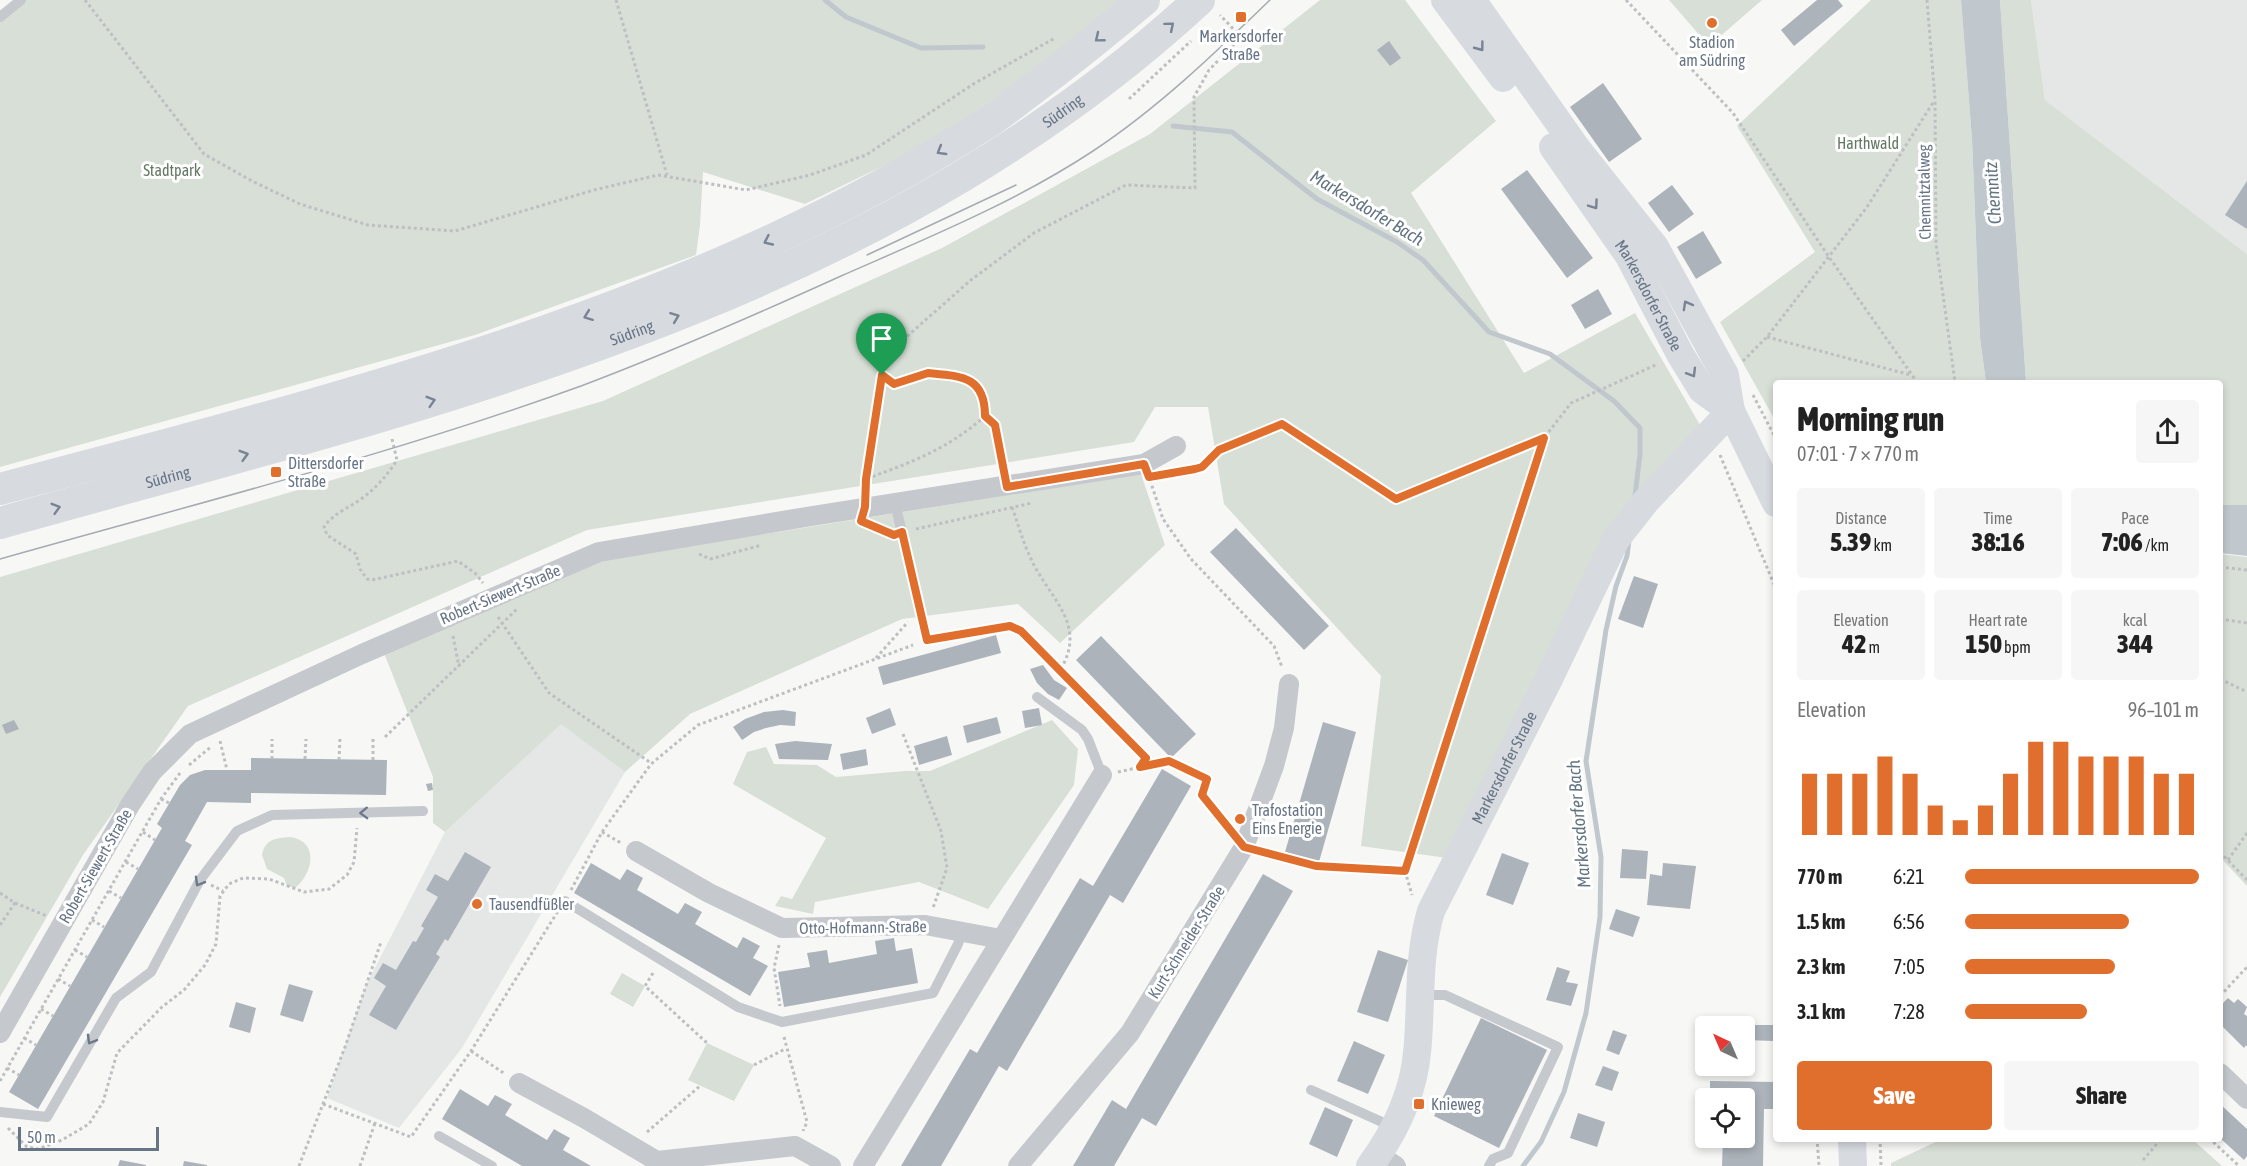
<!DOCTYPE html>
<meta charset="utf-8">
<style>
:root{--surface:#fff;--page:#f6f6f6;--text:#222;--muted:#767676;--accent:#e06f2d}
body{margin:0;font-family:"Asap Condensed",sans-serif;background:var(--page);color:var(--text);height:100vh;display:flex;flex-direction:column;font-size:22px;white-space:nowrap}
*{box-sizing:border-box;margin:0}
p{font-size:20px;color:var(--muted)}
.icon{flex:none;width:33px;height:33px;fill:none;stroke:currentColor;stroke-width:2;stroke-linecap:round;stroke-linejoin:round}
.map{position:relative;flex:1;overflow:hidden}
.panel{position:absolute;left:1773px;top:380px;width:450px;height:762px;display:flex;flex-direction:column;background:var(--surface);border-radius:6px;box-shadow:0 3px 9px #0003}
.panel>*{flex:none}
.needle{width:39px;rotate:316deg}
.buttons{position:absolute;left:1695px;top:1016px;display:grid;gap:12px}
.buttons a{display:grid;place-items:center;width:60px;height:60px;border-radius:6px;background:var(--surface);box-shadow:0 3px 9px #0003;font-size:30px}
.scale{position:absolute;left:18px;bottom:15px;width:141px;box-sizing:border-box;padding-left:6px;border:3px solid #677486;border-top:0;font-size:16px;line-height:21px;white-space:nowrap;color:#677486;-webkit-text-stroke:4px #fff;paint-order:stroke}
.pin{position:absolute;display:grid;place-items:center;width:51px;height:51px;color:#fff;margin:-62px -26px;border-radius:50% 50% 50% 0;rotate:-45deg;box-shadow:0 0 6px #0007}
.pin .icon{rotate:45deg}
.round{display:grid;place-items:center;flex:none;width:63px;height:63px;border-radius:6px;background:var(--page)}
.overview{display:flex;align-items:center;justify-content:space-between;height:102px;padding:0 24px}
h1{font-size:33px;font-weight:800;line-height:45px}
.metrics{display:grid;grid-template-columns:repeat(3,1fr);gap:9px;height:102px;padding:6px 24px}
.metrics div{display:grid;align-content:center;border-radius:6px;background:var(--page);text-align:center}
.metrics b{font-size:26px;font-weight:800}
.metrics small{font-size:16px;font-weight:400}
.metrics p{font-size:16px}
.chart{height:168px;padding:12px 24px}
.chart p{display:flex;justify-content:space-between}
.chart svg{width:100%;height:108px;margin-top:6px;stroke:var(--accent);stroke-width:6}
.cta{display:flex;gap:12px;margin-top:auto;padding:12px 24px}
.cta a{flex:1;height:69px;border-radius:6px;background:var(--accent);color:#fff;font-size:24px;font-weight:800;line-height:69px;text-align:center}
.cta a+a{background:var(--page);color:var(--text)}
ul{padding:0 24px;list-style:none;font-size:20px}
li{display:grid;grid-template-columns:96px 72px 1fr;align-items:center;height:45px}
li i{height:15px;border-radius:8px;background:var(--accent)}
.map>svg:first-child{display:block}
.built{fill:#e5e7e6}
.green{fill:#d8dfd6}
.water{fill:#c0c8ce}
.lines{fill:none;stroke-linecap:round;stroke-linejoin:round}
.stream{stroke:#c0c8ce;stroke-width:5}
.building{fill:#acb3ba}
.path{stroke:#bdbfc2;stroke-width:3;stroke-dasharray:3 3;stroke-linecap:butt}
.lane{stroke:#c5c8cc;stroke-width:10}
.street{stroke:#c5c8cc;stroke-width:20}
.secondary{stroke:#d7dadf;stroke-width:28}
.primary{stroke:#d7dadf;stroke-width:32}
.tram{stroke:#a6aab1;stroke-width:1.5}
.oneway{stroke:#788393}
.oneway2{stroke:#6c788a}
.route-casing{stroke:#fff;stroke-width:12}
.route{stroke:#e06f2d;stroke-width:8}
.poi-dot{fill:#e06f2d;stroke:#fff;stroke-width:2}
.labels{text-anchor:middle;stroke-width:6;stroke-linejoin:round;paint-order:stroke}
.poi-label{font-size:16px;fill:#677486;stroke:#fff;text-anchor:start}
.street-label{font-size:16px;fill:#677486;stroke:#fff}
.park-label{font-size:16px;fill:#647862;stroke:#fff}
.water-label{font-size:18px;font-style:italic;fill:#637581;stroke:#fff}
</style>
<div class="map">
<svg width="2247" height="1166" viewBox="0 0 2247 1166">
<rect width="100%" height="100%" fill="#f7f8f5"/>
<g class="built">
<path d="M2031 0H2247V254L2045 100Z"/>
<path d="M561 723 625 772 462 1048 399 1128 327 1098 366 985 445 832Z"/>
</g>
<g class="green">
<path d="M20 0H1122L1093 27 936 140 805 204 703 172 700 225 696 255 475 335 0 467V17Z"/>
<path d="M1320 0H1405L1496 121 1411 193 1524 373 1635 313 1700 425 1605 534 1447 858 1361 846 1381 676 1224 504 1208 407H1155L1134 442 587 530 188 706 83 855 0 997V577L603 401 942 248 1150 134Z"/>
<path d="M1669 0H1762L1709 46Z"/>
<path d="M1871 0H1961L1972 139 1980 338 1986 382H1776V422L1720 322 1815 252 1737 126Z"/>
<path d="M2000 0H2031L2045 100 2247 254V505H2220V382H2026Z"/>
<path d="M1141 474 1165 545 1060 643 1018 604 902 619 690 714 625 772 561 724 445 832 433 823V777L384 653 608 559Z"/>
<path d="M2220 554 2247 557V886L2220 857Z"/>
<path d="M1052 720 1078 749 1074 785 988 909 919 882 815 902 813 914 775 906 781 896 792 899 826 838 733 784 747 752 766 747 774 764 817 765 836 777 905 771H930Z"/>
<path d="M290 837C320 841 313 874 295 888L287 886 284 878 267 869 262 855C265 839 276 838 290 837Z"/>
<path d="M622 973 645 986 633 1007 610 994Z"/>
<path d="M707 1043 754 1065 734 1101 688 1080Z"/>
<path d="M1944 1138 2192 1139 2222 1166H1891V1163Z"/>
</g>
<g class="water">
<path d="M1961 0H2000L2026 382H1986L1980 338 1972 139Z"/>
<path d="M2220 505H2247V556L2220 553Z"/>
</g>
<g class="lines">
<g class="stream">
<path d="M825 0 846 17 921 48 983 47"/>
<path d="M1173 126 1232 132 1317 199 1397 242 1423 260 1489 332 1550 354 1614 401 1640 428V454L1635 496"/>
<path d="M1523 1166 1541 1142 1564 1092 1586 1013 1600 917 1601 857 1586 761 1606 630 1616 586 1627 556 1629 540"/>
</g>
</g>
<g class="building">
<path d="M1817 0H1838L1843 6 1794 46 1781 30Z"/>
<path d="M1389 41 1401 58 1390 66 1377 50Z"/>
<path d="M1603 83 1642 139 1609 162 1570 107Z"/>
<path d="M1527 170 1593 258 1567 278 1501 189Z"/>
<path d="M2247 181V229L2225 215Z"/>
<path d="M1672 185 1694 214 1669 232 1648 203Z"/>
<path d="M1703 231 1722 263 1696 279 1677 247Z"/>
<path d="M1598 289 1612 314 1585 329 1571 305Z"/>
<path d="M1236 528 1329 626 1304 650 1210 552Z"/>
<path d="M1634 576 1658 584 1643 628 1618 619Z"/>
<path d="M996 635 1001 653 883 685 878 667Z"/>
<path d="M1101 636 1196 734 1171 758 1076 660Z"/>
<path d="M1043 665 1054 680 1067 688 1059 700 1048 694 1037 683 1030 669Z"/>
<path d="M890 708 896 725 872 734 866 718Z"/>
<path d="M1039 708 1042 725 1025 728 1022 711Z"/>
<path d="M783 710 796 712 795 726 780 725 766 728 754 732 742 740 733 727 745 719 764 712Z"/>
<path d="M997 717 1001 733 967 743 963 726Z"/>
<path d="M14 720 19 729 6 734 2 725Z"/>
<path d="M1323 722 1356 732 1319 862 1285 852Z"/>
<path d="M947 736 952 755 919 765 914 746Z"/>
<path d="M795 741 832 744 828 760 779 759 775 744Z"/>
<path d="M866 749 868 765 843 770 840 754Z"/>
<path d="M251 758 387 760 386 795 251 793V803L207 802 185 841 192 845 38 1109 9 1092 155 840 162 828 157 824 180 785 190 775 205 770H251Z"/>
<path d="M1162 769 1191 786 1123 903 1110 895 1007 1071 999 1066 941 1166H901L970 1049 977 1053 1080 878 1093 886Z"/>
<path d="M432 783 433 790 428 791 426 784Z"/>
<path d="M1238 812 1246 816 1241 826 1234 822Z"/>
<path d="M1622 849 1648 851 1646 879 1620 878Z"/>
<path d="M465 852 491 867 448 941 445 939 436 954 440 957 396 1030 369 1015 386 986 374 978 383 963 396 970 413 941 416 942 424 928 421 926 438 897 426 890 435 874 448 881Z"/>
<path d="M1502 853 1529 863 1513 905 1486 895Z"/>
<path d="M591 863 620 880 627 869 643 878 637 890 678 914 685 903 702 912 695 924 737 948 743 937 760 946 753 958 768 966 750 996 574 893Z"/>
<path d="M1663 863 1696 866 1690 909 1647 905 1650 874 1662 876Z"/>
<path d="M1263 874 1293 891 1156 1126 1142 1118 1114 1166H1073L1112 1100 1126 1109Z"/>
<path d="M1616 909 1640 917 1633 937 1609 929Z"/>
<path d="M894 938 896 951 912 948 918 983 784 1007 778 972 810 967 807 953 827 950 829 963 877 954 875 941Z"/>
<path d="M1378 950 1408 960 1388 1022 1357 1012Z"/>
<path d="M1557 967 1570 971 1566 982 1578 984 1571 1006 1546 1000Z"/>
<path d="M289 984 313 991 303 1022 280 1015Z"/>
<path d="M2228 998 2234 1003 2238 999 2247 1007 2244 1014 2247 1016V1047L2246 1045 2244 1048 2220 1024V1006Z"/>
<path d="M236 1002 256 1008 250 1033 229 1027Z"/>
<path d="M1481 1018 1547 1050 1499 1148 1434 1116Z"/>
<path d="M1744 1025H1774V1041L1744 1040Z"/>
<path d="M1613 1030 1627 1035 1619 1055 1606 1050Z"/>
<path d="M1354 1041 1385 1055 1368 1094 1337 1081Z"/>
<path d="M1603 1066 1619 1072 1612 1091 1595 1085Z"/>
<path d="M1710 1081 1776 1082V1109H1764L1763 1166H1722L1723 1137H1744V1098H1716L1717 1090H1710Z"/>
<path d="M460 1089 488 1106 495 1095 512 1104 505 1115 547 1140 554 1129 559 1132 570 1138 563 1150 591 1166H522L442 1119Z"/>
<path d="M2220 1104 2247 1129V1156L2244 1160 2220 1138Z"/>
<path d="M1325 1107 1353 1120 1337 1157 1309 1144Z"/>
<path d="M1578 1113 1605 1122 1597 1147 1570 1138Z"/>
<path d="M120 1160 146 1165V1166H118Z"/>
<path d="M184 1161 207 1165V1166H183Z"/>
</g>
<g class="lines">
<g class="path">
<path d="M85 0 204 154 252 181 300 204 368 225 455 231 594 190 658 175 746 190 810 175 866 155 975 83 1055 38"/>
<path d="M616 0 667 175"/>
<path d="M1626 0 1733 113 1829 257 1917 382"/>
<path d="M1927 0 1935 99 1936 244 1955 382"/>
<path d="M1129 99 1191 41"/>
<path d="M1767 337 1911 375"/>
<path d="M1743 361 1767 337 1867 207 1934 101"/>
<path d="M1753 395 1776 439"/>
<path d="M985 416 995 425 1003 469"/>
<path d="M392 439 397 460C388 474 378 486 365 496 352 507 334 512 324 527L327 535 356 554 360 569 367 579 372 580 458 561 475 573 483 583"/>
<path d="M1720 455 1776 589"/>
<path d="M1167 474 1202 467 1219 450 1282 424 1396 499 1544 438 1571 403 1658 364"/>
<path d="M866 479 882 375"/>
<path d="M1150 480 1163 519 1191 559 1274 646 1282 667"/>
<path d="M866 490V479C912 462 948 449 985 416V400L976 386 961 376 928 373 894 384 882 375 881 365 904 339 971 280 1034 233 1126 185 1195 188 1194 97 1209 70 1241 37 1220 15"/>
<path d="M1012 507C1019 527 1024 546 1034 565 1053 601 1087 627 1060 670"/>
<path d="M873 526 886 531"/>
<path d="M916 529 1032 503"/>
<path d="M699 554 710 559 762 545"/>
<path d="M2220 567 2247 570"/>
<path d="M498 617 549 693 651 763"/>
<path d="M2220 619 2247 623"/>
<path d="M453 636 459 667"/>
<path d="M940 638 1010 626 1021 631 1146 758 1140 767"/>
<path d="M876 658 908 622"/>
<path d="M2220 679 2247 692"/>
<path d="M903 734 941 831 947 868 933 908"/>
<path d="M385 737 517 609"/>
<path d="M220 741 227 770"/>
<path d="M272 759V739"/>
<path d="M305 759 306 739"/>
<path d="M339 760 340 738"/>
<path d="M373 760V737"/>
<path d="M189 765 212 746"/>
<path d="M1118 772 1169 761 1207 779 1202 795 1230 830"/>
<path d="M161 799 169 803"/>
<path d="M143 832 155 840"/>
<path d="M602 832 621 843"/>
<path d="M1261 852 1316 866 1405 871 1544 438"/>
<path d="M2220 852 2247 880"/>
<path d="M2228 860 2247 833"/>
<path d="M126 862 138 869"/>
<path d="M1405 871 1412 895"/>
<path d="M211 885 223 891"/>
<path d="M571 890 602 832 651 764 698 725 913 645"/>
<path d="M109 891 121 898"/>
<path d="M0 893 15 903 47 916"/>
<path d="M92 920 104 927"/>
<path d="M0 925 17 900"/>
<path d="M779 945 774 968 780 1006"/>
<path d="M75 950 87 957"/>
<path d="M653 973 645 986 707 1043"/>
<path d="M58 979 70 986"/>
<path d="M2220 996 2247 967"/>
<path d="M41 1009 53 1016"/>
<path d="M784 1037 807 1122 803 1131"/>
<path d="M24 1038 36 1045"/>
<path d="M471 1051 505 1074"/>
<path d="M754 1065 785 1049"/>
<path d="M7 1068 19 1075"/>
<path d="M0 1081 161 799 180 773"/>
<path d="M323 1104 411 1137 471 1051 558 911"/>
<path d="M8 1128 27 1147 38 1149 62 1140 89 1124 103 1102 117 1053 162 1007 184 990 205 965 216 944 220 896 229 884 243 878 269 879 304 892 329 889 347 875 354 862 357 828"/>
<path d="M647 1132 700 1086"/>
<path d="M1817 1138 1819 1166"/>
<path d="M1880 1138 1881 1166"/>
<path d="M2209 1138 2239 1166"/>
<path d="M2143 1160 2162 1138"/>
<path d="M299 1166 345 1047 381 942"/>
<path d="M360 1166 375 1123"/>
</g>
<g class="lane">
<path d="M0 17 21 0"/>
<path d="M895 503 927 640"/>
<path d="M1037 697 1082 730 1088 739 1102 775"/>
<path d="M565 901 738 1007 782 1022 933 993 958 944 962 932"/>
<path d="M1421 995H1445L1558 1047 1508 1153 1493 1159 1489 1166"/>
<path d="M1311 1090 1393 1127"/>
<path d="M0 1112 47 1117 116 998 151 972 200 880 237 831 272 815 423 811"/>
<path d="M439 1136 492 1166"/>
</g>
<g class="street">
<path d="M636 851 709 893 782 928 925 925 1001 939"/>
<path d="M0 1033 130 805 152 772 190 734 362 654 599 552 812 516 1144 464 1176 446"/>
<path d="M2220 1073 2247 1099"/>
<path d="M519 1083 584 1118 657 1161 795 1146 831 1166"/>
<path d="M1378 1154 1396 1166"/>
<path d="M863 1166 1102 775"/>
<path d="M1018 1166 1130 1033 1244 847 1274 766 1284 728 1289 684"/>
</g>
<g class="secondary">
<path d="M1445 0 1503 78"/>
<path d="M1472 0 1578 150 1655 247 1725 375 1731 411 1776 503"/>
<path id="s1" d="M1553 147 1629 256 1680 354 1702 390 1731 411"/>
<path d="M1852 1138 1853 1166"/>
<path id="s2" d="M1370 1166C1395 1132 1413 1095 1417 1053 1422 1005 1417 958 1431 911L1548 681 1616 539 1646 501 1731 411"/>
</g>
<g class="primary">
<path d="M0 489C337 399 687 315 985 124 1001 114 1015 102 1030 91 1069 62 1107 31 1144 0"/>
<path id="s3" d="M0 523C421 405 868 306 1199 0"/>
</g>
<g class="tram">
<path d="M867 255 1016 185"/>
<path d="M0 559C194 504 391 455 581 386 669 353 755 315 841 276 925 239 1016 202 1093 151 1158 108 1214 54 1270 0"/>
</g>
</g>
<defs><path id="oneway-chevron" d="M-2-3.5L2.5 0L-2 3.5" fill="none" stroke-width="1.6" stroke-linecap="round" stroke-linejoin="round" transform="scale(1.5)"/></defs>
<g class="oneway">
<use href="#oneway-chevron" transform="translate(1170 26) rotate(-40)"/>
<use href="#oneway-chevron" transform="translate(1099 38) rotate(141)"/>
<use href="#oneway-chevron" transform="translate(1480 47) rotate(53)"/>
<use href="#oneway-chevron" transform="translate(941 151) rotate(149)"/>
<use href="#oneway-chevron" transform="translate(1594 205) rotate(55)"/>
<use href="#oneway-chevron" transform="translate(768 241) rotate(155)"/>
<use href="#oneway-chevron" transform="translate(1687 305) rotate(-119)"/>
<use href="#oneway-chevron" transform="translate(588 316) rotate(159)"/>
<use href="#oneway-chevron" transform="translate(675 317) rotate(-21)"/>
<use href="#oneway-chevron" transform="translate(1692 373) rotate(59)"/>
<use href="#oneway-chevron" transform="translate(431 401) rotate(-17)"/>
<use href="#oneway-chevron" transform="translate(244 455) rotate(-16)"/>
<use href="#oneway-chevron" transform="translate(56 508) rotate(-16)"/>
</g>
<g class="oneway2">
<use href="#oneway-chevron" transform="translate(364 813) rotate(178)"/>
<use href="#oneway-chevron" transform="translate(199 882) rotate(120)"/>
<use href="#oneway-chevron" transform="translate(91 1040) rotate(120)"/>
</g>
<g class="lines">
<defs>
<path id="route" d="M928 373C961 376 985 376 985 416L995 425 1007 487 1144 464 1149 477 1195 469 1202 467 1219 450 1282 424 1396 499 1544 438 1405 871 1316 866 1244 847 1202 795 1207 779 1169 761 1140 767 1146 758 1021 631 1010 626 927 640 902 532 894 535 861 521 865 507 866 479 882 375 894 384Z"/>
</defs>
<use href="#route" class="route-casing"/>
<use href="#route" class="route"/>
</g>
<g class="poi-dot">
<rect x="1235" y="11" width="12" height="12" rx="3"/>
<circle cx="1712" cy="23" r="6"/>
<rect x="270" y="466" width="12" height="12" rx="3"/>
<circle cx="1240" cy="819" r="6"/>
<circle cx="477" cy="904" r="6"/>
<rect x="1413" y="1098" width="12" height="12" rx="3"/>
</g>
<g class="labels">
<g class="poi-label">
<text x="1241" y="42" text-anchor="middle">Markersdorfer<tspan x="1241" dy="18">Straße</tspan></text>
<text x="1712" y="48" text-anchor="middle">Stadion<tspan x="1712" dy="18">am Südring</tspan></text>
<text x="288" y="469">Dittersdorfer<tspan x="288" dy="18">Straße</tspan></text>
<text x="1252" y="816">Trafostation<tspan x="1252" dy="18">Eins Energie</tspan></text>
<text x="489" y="910">Tausendfüßler</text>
<text x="1431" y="1110">Knieweg</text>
</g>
<g class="street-label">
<text dy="6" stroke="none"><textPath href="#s3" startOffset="1146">Südring</textPath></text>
<text transform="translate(1924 192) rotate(-91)" y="6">Chemnitztalweg</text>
<text dy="6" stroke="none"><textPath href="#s1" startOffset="177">Markersdorfer Straße</textPath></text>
<text dy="6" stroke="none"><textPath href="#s3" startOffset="660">Südring</textPath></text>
<text dy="6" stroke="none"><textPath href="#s3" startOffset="174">Südring</textPath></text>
<text transform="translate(500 594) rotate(-23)" y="6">Robert-Siewert-Straße</text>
<text dy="6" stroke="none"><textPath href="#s2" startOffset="428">Markersdorfer Straße</textPath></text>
<text transform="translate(95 866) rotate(-60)" y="6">Robert-Siewert-Straße</text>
<text transform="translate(863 927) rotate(-1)" y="6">Otto-Hofmann-Straße</text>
<text transform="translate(1186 942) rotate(-58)" y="6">Kurt-Schneider-Straße</text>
</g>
<g class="park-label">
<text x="1868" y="149">Harthwald</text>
<text x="172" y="176">Stadtpark</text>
</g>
<g class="water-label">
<text transform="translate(1993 193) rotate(-94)" y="6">Chemnitz</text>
<text transform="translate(1367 208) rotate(31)" y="6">Markersdorfer Bach</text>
<text transform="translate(1579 824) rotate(-95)" y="6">Markersdorfer Bach</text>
</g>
</g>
</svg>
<div class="buttons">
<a><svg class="needle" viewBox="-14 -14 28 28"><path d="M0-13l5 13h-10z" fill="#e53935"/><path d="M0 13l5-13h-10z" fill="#767676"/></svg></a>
<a><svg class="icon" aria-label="locate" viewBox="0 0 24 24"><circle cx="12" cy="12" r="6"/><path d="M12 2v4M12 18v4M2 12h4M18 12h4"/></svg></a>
</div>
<div class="scale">50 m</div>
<div class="pin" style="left:882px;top:375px;background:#1e9e55"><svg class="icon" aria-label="arrive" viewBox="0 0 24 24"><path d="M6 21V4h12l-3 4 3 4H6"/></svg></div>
<section class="panel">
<div class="overview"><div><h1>Morning run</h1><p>07:01 · 7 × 770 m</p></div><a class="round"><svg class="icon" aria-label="share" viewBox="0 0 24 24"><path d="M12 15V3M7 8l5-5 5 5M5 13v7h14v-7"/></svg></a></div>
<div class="metrics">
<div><p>Distance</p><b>5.39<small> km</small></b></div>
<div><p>Time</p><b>38:16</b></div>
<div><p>Pace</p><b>7:06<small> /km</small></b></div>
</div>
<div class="metrics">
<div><p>Elevation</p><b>42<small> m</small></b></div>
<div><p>Heart rate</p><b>150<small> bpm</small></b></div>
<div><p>kcal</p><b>344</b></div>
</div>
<div class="chart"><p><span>Elevation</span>96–101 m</p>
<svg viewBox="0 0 160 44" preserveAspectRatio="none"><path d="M5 44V19M15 44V19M25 44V19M35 44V12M45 44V19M55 44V32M65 44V38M75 44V32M85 44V19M95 44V6M105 44V6M115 44V12M125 44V12M135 44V12M145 44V19M155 44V19"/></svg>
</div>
<ul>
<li><b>770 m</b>6:21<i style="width:100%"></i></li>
<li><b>1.5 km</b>6:56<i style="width:70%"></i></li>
<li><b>2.3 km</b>7:05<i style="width:64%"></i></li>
<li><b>3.1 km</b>7:28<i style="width:52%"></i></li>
</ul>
<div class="cta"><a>Save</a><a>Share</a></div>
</section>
</div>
